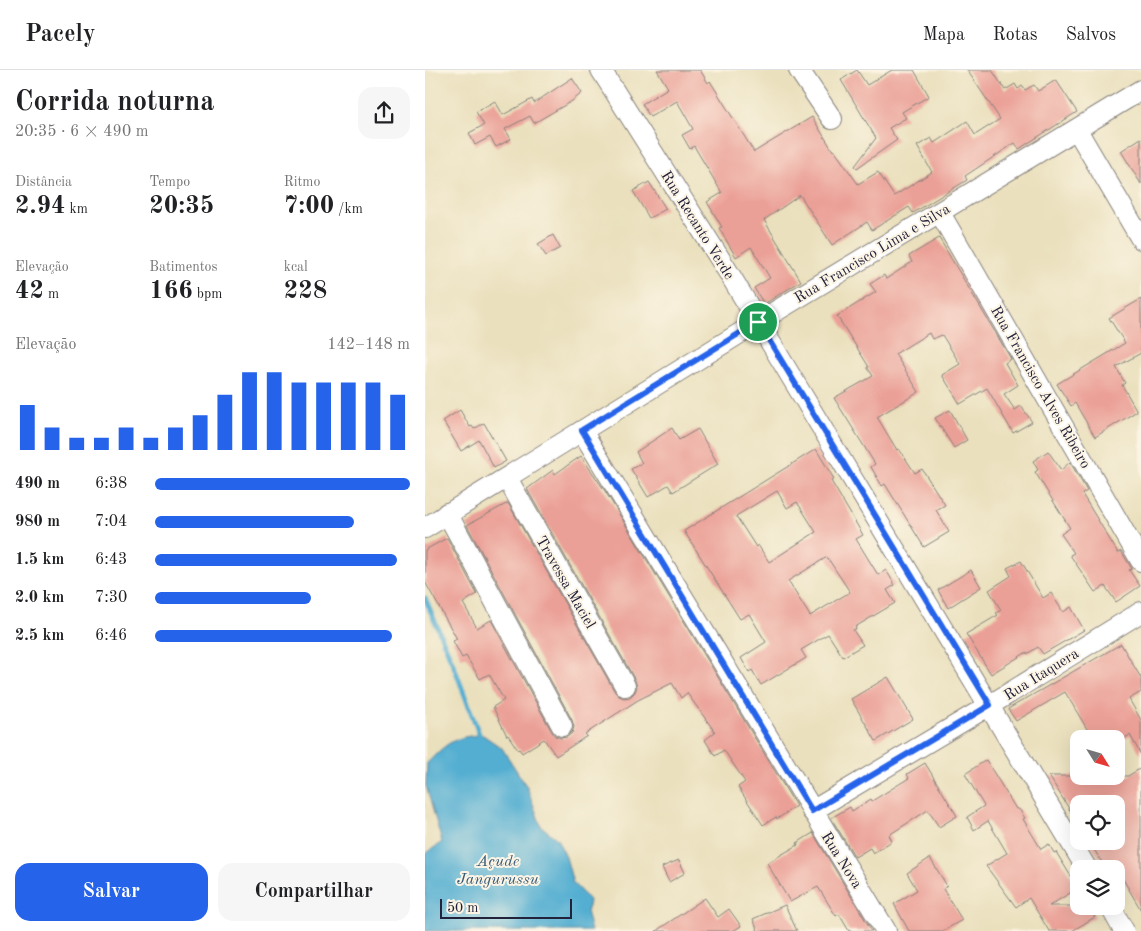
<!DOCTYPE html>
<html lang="pt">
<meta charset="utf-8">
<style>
:root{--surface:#fff;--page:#f6f6f6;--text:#202124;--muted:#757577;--line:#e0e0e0;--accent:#2563eb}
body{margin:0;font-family:"Old Standard TT",serif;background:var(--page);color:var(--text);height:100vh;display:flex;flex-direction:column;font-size:19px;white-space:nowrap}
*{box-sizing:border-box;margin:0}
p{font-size:16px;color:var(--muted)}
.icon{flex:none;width:28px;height:28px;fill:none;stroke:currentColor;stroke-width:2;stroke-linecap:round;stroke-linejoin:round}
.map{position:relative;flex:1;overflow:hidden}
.side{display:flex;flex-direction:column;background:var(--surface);width:425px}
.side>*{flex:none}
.needle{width:32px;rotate:127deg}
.controls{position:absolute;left:645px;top:660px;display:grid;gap:10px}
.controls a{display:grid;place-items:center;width:55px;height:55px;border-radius:10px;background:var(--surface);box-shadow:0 5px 20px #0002;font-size:25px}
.scale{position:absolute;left:15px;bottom:12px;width:132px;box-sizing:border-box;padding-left:5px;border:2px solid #22223b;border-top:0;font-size:14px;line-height:18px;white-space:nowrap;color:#22223b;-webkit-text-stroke:4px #fcf5e5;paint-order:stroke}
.pin{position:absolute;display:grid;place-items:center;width:42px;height:42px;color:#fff;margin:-21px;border:2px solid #fff;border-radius:50%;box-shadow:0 1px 5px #0007}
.round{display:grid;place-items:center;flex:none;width:52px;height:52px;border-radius:15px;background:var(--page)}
.headline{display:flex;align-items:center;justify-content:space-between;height:85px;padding:0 15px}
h1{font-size:28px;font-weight:600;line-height:38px}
.stats{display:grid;grid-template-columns:repeat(3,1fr);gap:8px;height:85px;padding:5px 15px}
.stats div{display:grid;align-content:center}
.stats b{font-size:25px;font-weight:600}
.stats small{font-size:14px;font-weight:400}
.stats p{font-size:14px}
.chart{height:140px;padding:10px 15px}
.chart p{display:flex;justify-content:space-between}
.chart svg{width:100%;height:90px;margin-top:5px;stroke:var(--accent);stroke-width:6}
.action{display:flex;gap:10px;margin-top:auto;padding:10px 15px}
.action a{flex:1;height:58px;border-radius:15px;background:var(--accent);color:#fff;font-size:20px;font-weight:600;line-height:58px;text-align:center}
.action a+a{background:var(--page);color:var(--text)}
ul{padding:0 15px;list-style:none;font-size:16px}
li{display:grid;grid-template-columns:80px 60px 1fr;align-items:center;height:38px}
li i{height:12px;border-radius:6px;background:var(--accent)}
header{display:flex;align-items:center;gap:30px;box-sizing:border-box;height:70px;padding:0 25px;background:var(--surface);border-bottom:1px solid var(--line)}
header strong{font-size:24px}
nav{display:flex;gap:28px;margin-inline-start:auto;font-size:18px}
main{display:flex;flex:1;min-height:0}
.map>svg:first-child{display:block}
.water{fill:#53aed1;stroke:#3a6886}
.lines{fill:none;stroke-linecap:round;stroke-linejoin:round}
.stream{stroke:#53aed1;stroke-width:5}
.building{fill:#eba097;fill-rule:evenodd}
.minor-casing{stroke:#86817c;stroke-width:22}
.minor{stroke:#fff;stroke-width:20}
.route-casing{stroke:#fff;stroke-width:10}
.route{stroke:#2563eb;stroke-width:6}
.labels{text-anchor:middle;stroke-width:4;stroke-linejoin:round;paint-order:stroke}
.street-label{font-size:15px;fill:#22223b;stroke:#fcf5e5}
.water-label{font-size:16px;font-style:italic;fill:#365a77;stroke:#fcf5e5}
</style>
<header>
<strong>Pacely</strong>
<nav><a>Mapa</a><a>Rotas</a><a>Salvos</a></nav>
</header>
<main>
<section class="side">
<div class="headline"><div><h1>Corrida noturna</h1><p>20:35 · 6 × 490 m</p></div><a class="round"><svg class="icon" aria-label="share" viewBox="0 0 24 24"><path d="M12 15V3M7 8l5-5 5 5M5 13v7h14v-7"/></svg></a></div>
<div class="stats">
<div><p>Distância</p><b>2.94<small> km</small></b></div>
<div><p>Tempo</p><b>20:35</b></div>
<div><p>Ritmo</p><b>7:00<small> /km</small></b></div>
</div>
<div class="stats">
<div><p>Elevação</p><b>42<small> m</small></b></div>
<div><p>Batimentos</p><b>166<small> bpm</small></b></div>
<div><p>kcal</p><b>228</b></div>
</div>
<div class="chart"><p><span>Elevação</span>142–148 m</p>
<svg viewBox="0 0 160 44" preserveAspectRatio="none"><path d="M5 44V22M15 44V33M25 44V38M35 44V38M45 44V33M55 44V38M65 44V33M75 44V27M85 44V17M95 44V6M105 44V6M115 44V11M125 44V11M135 44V11M145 44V11M155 44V17"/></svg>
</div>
<ul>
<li><b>490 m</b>6:38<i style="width:100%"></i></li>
<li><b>980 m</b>7:04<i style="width:78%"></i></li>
<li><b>1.5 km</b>6:43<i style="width:95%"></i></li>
<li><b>2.0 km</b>7:30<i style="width:61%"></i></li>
<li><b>2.5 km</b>6:46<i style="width:93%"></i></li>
</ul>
<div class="action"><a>Salvar</a><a>Compartilhar</a></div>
</section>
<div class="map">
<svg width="716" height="861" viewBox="0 0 716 861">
<rect width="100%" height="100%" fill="#fcf5e5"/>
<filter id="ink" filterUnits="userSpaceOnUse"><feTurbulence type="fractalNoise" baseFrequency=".02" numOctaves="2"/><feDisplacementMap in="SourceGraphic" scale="10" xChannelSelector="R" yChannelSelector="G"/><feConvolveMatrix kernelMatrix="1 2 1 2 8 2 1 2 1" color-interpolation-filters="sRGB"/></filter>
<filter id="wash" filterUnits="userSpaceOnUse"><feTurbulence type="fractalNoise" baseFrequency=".0096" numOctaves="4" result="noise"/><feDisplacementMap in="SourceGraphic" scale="20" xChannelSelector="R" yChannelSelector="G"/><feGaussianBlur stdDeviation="1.12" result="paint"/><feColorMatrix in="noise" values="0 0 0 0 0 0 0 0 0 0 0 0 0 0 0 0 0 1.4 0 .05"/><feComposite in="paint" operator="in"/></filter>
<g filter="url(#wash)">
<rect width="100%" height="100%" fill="#eae0bd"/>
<path class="water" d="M58 665 77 678 102 717 116 756 132 769 141 787 148 813 164 830 162 845 166 861H0V784L17 772 1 716 2 693C22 673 29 666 58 665Z"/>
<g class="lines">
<path class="stream" d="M0 528 30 599 57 672"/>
</g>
<g id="blocks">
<g class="building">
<path d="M232 0H275L283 13 285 11 329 82 387 47 408 81 409 80 433 114 453 102 469 126 507 102 492 76 506 68 509 73 542 51 550 65 575 49 542 0H567L580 20 590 14 593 19 597 16 600 20 609 15 613 21 631 10 652 42 594 79 590 73 540 106 542 110 488 143 484 137 447 160 442 152 407 175 375 125 339 150 376 211 339 234 329 218 345 208 326 177 311 187 294 158 297 157 282 132 297 123 269 76 265 79 257 65 268 59 252 31 225 47 217 34 243 18Z"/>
<path d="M432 0 442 15 467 0H489L504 26 477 42 481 48 464 58 472 70 432 98 430 96 451 68 416 10Z"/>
<path d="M147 8 157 23 147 31 109 53 105 46 80 59 86 69 71 77 65 67 50 75 44 63 59 55 51 42 70 31 78 45 107 29 109 33Z"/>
<path d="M716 68V114L696 81Z"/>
<path d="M224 112 241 139 224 148 208 121Z"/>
<path d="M128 165 135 178 121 186 113 174Z"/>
<path d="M514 168 586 289 580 293 593 315 579 324 590 340 596 336 607 352 588 363 562 318 535 334 517 305 535 294 517 265 507 269 504 263 470 284 494 322 452 347 472 380 474 379 490 403 497 399 520 435 511 440 524 462 499 477 460 414 457 416 446 397 450 394 409 328 448 306 442 297H444L412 246 451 222 445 214 459 205 461 209 487 192 484 186Z"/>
<path d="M716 229V283L691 297 700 313 697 315 712 341 670 367 650 333 646 336 632 314 700 273 684 248Z"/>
<path d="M35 340 45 357 47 356 49 359 59 353 81 391 69 398 54 370 36 381 18 351Z"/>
<path d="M525 340 542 370 529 378 510 348Z"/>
<path d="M247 358 254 370 273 359 293 394 248 422 243 415 223 427 206 399 217 393 211 382Z"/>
<path d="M391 379 409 409 406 411 438 465 431 469 453 505 461 500 470 515 462 520 470 533 430 557 431 559 428 560 438 575 418 587 403 564 376 580 381 588 336 615 327 600 324 602 316 588 341 572 324 544 315 549 259 461ZM352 421 362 438 372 432 391 462 344 492 333 475 331 477 311 446ZM402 487 425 522 385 546 363 511Z"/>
<path d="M623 381 636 400 645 392 662 421 657 424 693 483 696 481 707 499 704 500 715 516 691 532 680 516 670 522 645 485 649 483 636 464 645 458 610 402 613 400 608 391Z"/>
<path d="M156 386 180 421 371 736 352 749 351 747 338 755 313 717 320 712 299 680 290 686 280 670 290 662 262 623 256 628 247 613 213 630 160 664 162 666 131 686 119 669 97 683 94 679 93 680 83 665 82 666 68 637 79 630 64 604 55 609 41 586 37 588 28 571 32 569 0 512V480L22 468 52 524 38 533 52 558 66 550 127 662 130 666 136 668 142 667 147 663 149 657 147 650 42 455 83 433 190 622 194 626 199 628 205 627 210 622 212 617 210 610 102 419 128 400 130 404Z"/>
<path d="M596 491 618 528 626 523 638 542 646 537 659 560 618 584 613 577 602 584V582L566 604 541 564 573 545 571 543 576 540 564 520 586 506 582 498Z"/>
<path d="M546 500 556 517 523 538 513 520Z"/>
<path d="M696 574 716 608V622L704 629 716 650V685L705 665 698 669H668L640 622 591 651 583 639Z"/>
<path d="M463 607 488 649 451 671 426 629Z"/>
<path d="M561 690 591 739H594L600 748 598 749 616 779 624 774 629 783 631 782 653 818 624 836H664L670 847 647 861H624L604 828 591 837 561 796 582 783 563 751 549 760 542 747 559 736 540 704Z"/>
<path d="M500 693 532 746 514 757 503 740 464 765 467 771 448 783 445 778 430 787 406 748 425 737 427 741 446 729 447 731 484 708 482 704Z"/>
<path d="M716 698V840L692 799H681L664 771H691V734H654V755L624 706H703Z"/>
<path d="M388 763 447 861H424L414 844 411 846 393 817 365 832 342 793 373 775 372 773Z"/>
<path d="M505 788 522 816 518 819 537 850 518 861H484L469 834 492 820 482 803Z"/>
<path d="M254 790 260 803 244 812 237 797Z"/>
<path d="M280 828 293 847 304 839 316 856 308 861H231Z"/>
<path d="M360 835 372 861H333L328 849Z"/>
</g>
</g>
</g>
<g filter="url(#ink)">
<use href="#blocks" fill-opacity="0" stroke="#86817c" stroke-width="1"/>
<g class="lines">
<defs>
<g id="minor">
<path d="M176 0 302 200 662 799"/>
<path d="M374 0 407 49"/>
<path d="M652 60 716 169"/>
<path d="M515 143 716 491"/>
<path d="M157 361 461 861"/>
<path d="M82 408 200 616"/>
<path d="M22 443 137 656"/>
<path d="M0 458 333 252 716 20"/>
<path d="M387 741 565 635 716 542"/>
<path d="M685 836 699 861"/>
</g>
</defs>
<use href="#minor" class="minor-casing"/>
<use href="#minor" class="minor"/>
</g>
</g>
<g class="lines" filter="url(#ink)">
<defs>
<path id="route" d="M333 252 565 635 387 741 157 360Z"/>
</defs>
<use href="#route" class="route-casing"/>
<use href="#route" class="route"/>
</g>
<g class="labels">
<g class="street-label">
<text transform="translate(273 155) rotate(58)" y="5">Rua Recanto Verde</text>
<text transform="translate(447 183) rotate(-31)" y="5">Rua Francisco Lima e Silva</text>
<text transform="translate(616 317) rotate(60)" y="5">Rua Francisco Alves Ribeiro</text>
<text transform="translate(141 512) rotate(60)" y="5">Travessa Maciel</text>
<text transform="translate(616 604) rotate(-32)" y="5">Rua Itaquera</text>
<text transform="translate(417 790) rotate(58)" y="5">Rua Nova</text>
</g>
<g class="water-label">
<text x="73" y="796">Açude<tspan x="73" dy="18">Jangurussu</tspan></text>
</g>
</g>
</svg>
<div class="controls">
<a><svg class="needle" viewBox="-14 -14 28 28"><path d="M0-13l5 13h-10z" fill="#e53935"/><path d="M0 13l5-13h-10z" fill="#757577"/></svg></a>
<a><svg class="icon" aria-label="locate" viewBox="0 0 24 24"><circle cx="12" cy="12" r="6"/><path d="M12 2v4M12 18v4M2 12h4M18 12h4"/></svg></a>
<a><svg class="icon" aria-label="layers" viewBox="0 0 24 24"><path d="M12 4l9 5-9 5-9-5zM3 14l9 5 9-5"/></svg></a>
</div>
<div class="scale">50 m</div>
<div class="pin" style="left:333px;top:252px;background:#1e9e55"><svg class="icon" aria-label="arrive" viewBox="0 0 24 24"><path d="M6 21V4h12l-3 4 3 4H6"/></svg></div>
</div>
</main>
